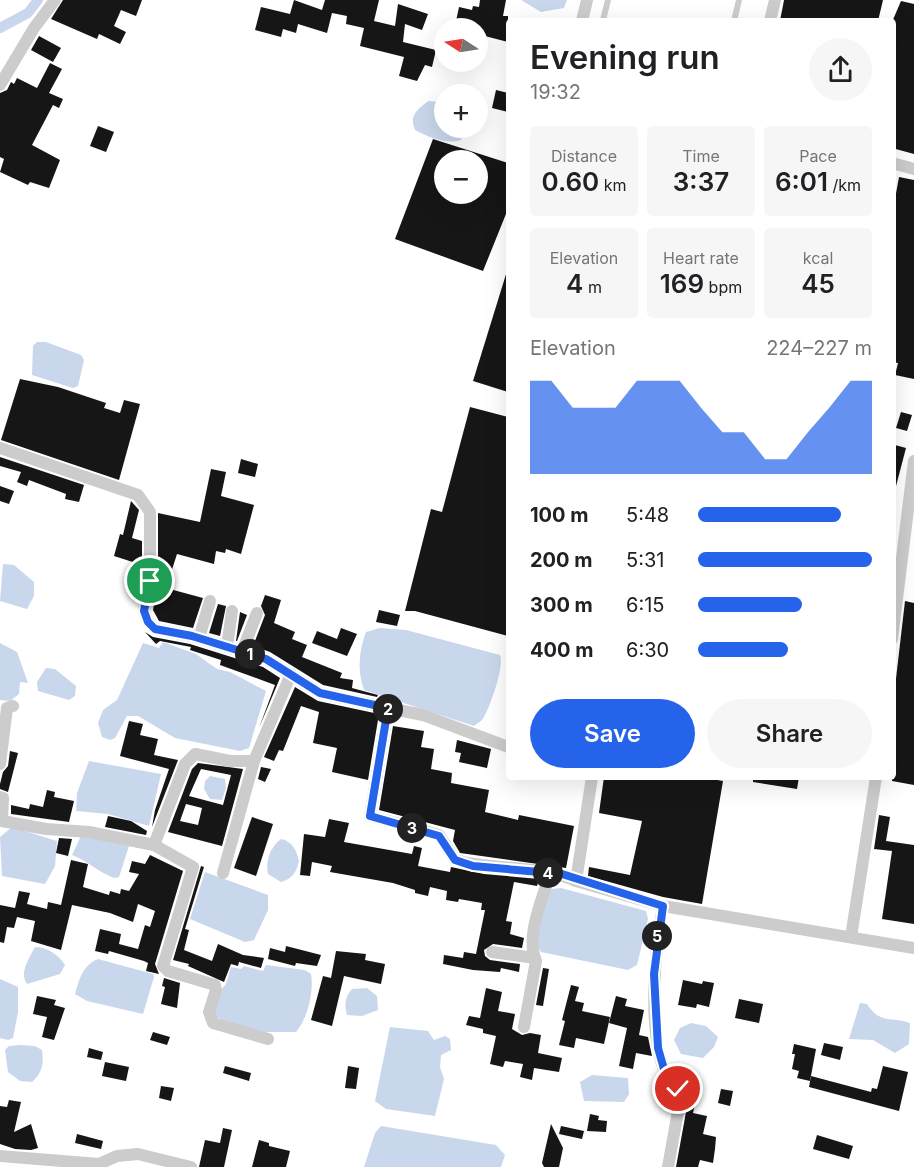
<!DOCTYPE html>
<meta charset="utf-8">
<style>
:root{--surface:#fff;--page:#f6f6f6;--text:#202124;--muted:#757577;--accent:#2563eb}
body{margin:0;font-family:Inter,sans-serif;background:var(--page);color:var(--text);height:100vh;display:flex;flex-direction:column;font-size:22px;white-space:nowrap}
*{box-sizing:border-box;margin:0}
p{font-size:20px;color:var(--muted)}
.icon{flex:none;width:33px;height:33px;fill:none;stroke:currentColor;stroke-width:2;stroke-linecap:round;stroke-linejoin:round}
.map{position:relative;flex:1;overflow:hidden}
.details{position:absolute;left:506px;top:18px;width:390px;height:762px;display:flex;flex-direction:column;background:var(--surface);border-radius:6px;box-shadow:0 6px 24px #0002}
.details>*{flex:none}
.needle{width:39px;rotate:282deg}
.tools{position:absolute;left:434px;top:18px;display:grid;gap:12px}
.tools a{display:grid;place-items:center;width:54px;height:54px;border-radius:50%;background:var(--surface);box-shadow:0 6px 24px #0002;font-size:30px}
.pin{position:absolute;display:grid;place-items:center;width:51px;height:51px;color:#fff;margin:-26px;border:3px solid #fff;border-radius:50%;box-shadow:0 2px 6px #0007}
.km{position:absolute;width:30px;height:30px;margin:-15px;border-radius:50%;background:#222;color:#fff;font-size:16px;line-height:30px;text-align:center}
.round{display:grid;place-items:center;flex:none;width:63px;height:63px;border-radius:32px;background:var(--page)}
.summary{display:flex;align-items:center;justify-content:space-between;height:102px;padding:0 24px}
h1{font-size:33px;font-weight:600;line-height:45px}
.stats{display:grid;grid-template-columns:repeat(3,1fr);gap:9px;height:102px;padding:6px 24px}
.stats div{display:grid;align-content:center;border-radius:6px;background:var(--page);text-align:center}
.stats b{font-size:26px;font-weight:600}
.stats small{font-size:16px;font-weight:400}
.stats p{font-size:16px}
.chart{height:168px;padding:12px 24px}
.chart p{display:flex;justify-content:space-between}
.chart svg{width:100%;height:108px;margin-top:6px;fill:var(--accent);opacity:.7}
.button{display:flex;gap:12px;margin-top:auto;padding:12px 24px}
.button a{flex:1;height:69px;border-radius:36px;background:var(--accent);color:#fff;font-size:24px;font-weight:600;line-height:69px;text-align:center}
.button a+a{background:var(--page);color:var(--text)}
ul{padding:0 24px;list-style:none;font-size:20px}
li{display:grid;grid-template-columns:96px 72px 1fr;align-items:center;height:45px}
li i{height:15px;border-radius:8px;background:var(--accent)}
.map>svg:first-child{display:block}
.water{fill:#c9d7ec}
.lines{fill:none;stroke-linecap:round;stroke-linejoin:round}
.canal{stroke:#c9d7ec;stroke-width:10}
.building{fill:#161616;fill-rule:evenodd}
.service{stroke:#ccc;stroke-width:6}
.minor{stroke:#ccc;stroke-width:12}
.route-casing{stroke:#fff;stroke-width:12}
.route{stroke:#2563eb;stroke-width:8}
</style>
<div class="map">
<svg width="914" height="1167" viewBox="0 0 914 1167">
<rect width="100%" height="100%" fill="#fff"/>
<g class="water">
<path d="M521 0H567L564 8 541 12Z"/>
<path d="M428 101 444 102V128H465L461 140C446 145 428 137 415 130 409 115 417 110 428 101Z"/>
<path d="M37 342H46L81 355 84 360 78 386 73 388 32 375 33 346Z"/>
<path d="M3 564 14 565 34 582V596L27 609 0 601Z"/>
<path d="M380 628 406 630 500 655C505 665 489 711 482 720 480 722 476 724 474 726L364 690C357 671 359 650 366 632Z"/>
<path d="M163 642 196 654 217 669 230 672 266 691 249 748 240 751 175 738 138 716H127L115 738 110 740 102 737 98 723 103 710 117 700 143 643 159 648Z"/>
<path d="M0 643 17 652 28 683 20 682 19 694 10 701 0 700Z"/>
<path d="M46 668 55 669 76 686 75 696 69 700 38 691 37 682Z"/>
<path d="M89 761 161 774 149 826 108 814 76 811 77 793Z"/>
<path d="M210 776 225 779 226 788 222 800 210 799 204 789 205 781Z"/>
<path d="M12 827 57 841 55 866 45 884 2 876 0 837Z"/>
<path d="M81 836 129 846 119 877 114 878C98 872 88 861 72 855Z"/>
<path d="M281 839C292 841 297 851 299 861 296 873 293 878 281 882L268 874C265 862 270 847 281 839Z"/>
<path d="M205 872 268 895V910L254 940 245 942 190 919Z"/>
<path d="M561 888 646 911 648 919 637 965 628 970 541 952 535 943 548 892 551 889Z"/>
<path d="M35 947C47 947 59 955 65 965L60 974 27 984C19 972 29 959 35 947Z"/>
<path d="M98 959 153 974 154 977 143 1014 87 1001 75 994C80 978 82 966 98 959Z"/>
<path d="M266 965 305 970 311 974C314 991 308 1018 296 1032H261L214 1017 216 995 226 984 231 967 241 969 244 966 263 971Z"/>
<path d="M0 979 18 987V1012L13 1038 8 1040 0 1038Z"/>
<path d="M367 988 377 996 378 1010 362 1016 347 1015C344 1005 345 997 352 989Z"/>
<path d="M860 1003 867 1004C881 1025 890 1016 910 1023L909 1044 895 1053 873 1040 849 1039Z"/>
<path d="M691 1023 706 1026 718 1037 714 1047 703 1058 681 1054 674 1040 680 1028Z"/>
<path d="M390 1027 428 1031 434 1040 445 1036 450 1039 451 1050 441 1055 440 1067 444 1079 435 1116 386 1109 375 1101Z"/>
<path d="M20 1045 35 1046 42 1050C44 1064 42 1073 32 1082L20 1081 8 1072 5 1050 9 1046Z"/>
<path d="M592 1075 628 1078 629 1094 624 1102 584 1101 580 1082Z"/>
<path d="M381 1126 496 1145 505 1155 501 1167H364L375 1133Z"/>
</g>
<g class="lines">
<path class="canal" d="M0 28 28 13 38 0"/>
</g>
<g class="building">
<path d="M63 0H142L136 16 121 10 114 26 126 32 120 44 99 34 97 39 51 19Z"/>
<path d="M294 0 322 10 325 0H379L374 21 395 26 398 4 428 14 422 30 405 24 403 42 436 50 432 67 425 65 417 81 399 76 404 57 360 46 364 28 346 24 347 16 332 13 327 33 298 24 296 33 283 29 281 37 255 30 261 7 290 14Z"/>
<path d="M480 0H506L503 16H508V42L477 34V28H468L469 24 456 21 459 7 472 10 473 6 479 7Z"/>
<path d="M784 0H883L878 21H780Z"/>
<path d="M901 1 914 4V154L892 148V22Z"/>
<path d="M39 36 61 48 53 62 31 50Z"/>
<path d="M50 63 62 69 49 93 63 99 59 108 53 105 32 145 60 160 49 188 30 182 28 185 0 172 4 159 0 157V93L7 90 11 82 14 84 17 78 37 88Z"/>
<path d="M496 90 508 93V112L492 108Z"/>
<path d="M98 126 114 132 106 152 90 146Z"/>
<path d="M433 139 508 163V209L483 271 395 239ZM444 160H477V194H444Z"/>
<path d="M899 177 914 180V379L895 375 898 363 892 362V215Z"/>
<path d="M507 271 508 272V392L473 381Z"/>
<path d="M20 379 58 387 106 403 104 408 120 413 124 400 140 404 119 480 1 440Z"/>
<path d="M470 407 508 417V636L415 611H405L431 509 442 512Z"/>
<path d="M901 412 912 415 907 431 896 428Z"/>
<path d="M895 445 906 448 895 490H892Z"/>
<path d="M0 457 84 485 79 502 65 499 66 494 29 480 27 486 17 482 21 472 0 466Z"/>
<path d="M241 459 258 464 255 477 238 473Z"/>
<path d="M211 469 226 472 221 496 254 505 241 554 226 549 225 553 216 551 214 564 177 554 166 588 203 598 193 628 159 621 153 610 158 581V513L200 522Z"/>
<path d="M0 486 14 491 9 504 0 501Z"/>
<path d="M131 501 139 510 132 538 142 541V565L114 556 120 534 123 535Z"/>
<path d="M265 595 281 600 274 623 295 632 292 639 307 645 302 657 342 673 340 678 353 680 352 688 378 695 377 697 323 685 270 652 253 646 265 615 261 606Z"/>
<path d="M905 601 914 603V785L892 781V713Z"/>
<path d="M218 604 226 606 220 636 209 633Z"/>
<path d="M379 610 400 615 397 626 376 622Z"/>
<path d="M240 612 247 615 237 641H236Z"/>
<path d="M341 628 357 634 347 656 312 643 317 631 337 639Z"/>
<path d="M145 632 153 637 190 644 263 667 280 678 259 728 275 685 220 665 221 660 190 650 191 647 160 641 156 644Z"/>
<path d="M295 687 318 701 379 714 368 780 332 772 337 748 313 743 319 712 301 706 283 751 279 750 274 761 264 757Z"/>
<path d="M129 721 143 724 140 735 158 739 154 755 178 760 152 827 155 810 169 769 120 756Z"/>
<path d="M393 726 424 731 421 747 434 749 431 769 452 773 451 783 489 790 485 812 518 820 519 815 574 826 566 868 460 853 453 841 455 830 379 810Z"/>
<path d="M457 740 491 749 487 768 459 762 461 753 455 752Z"/>
<path d="M10 751 18 753 8 792 0 789V784L3 772 8 766Z"/>
<path d="M198 763 243 769 222 846 168 832 192 769ZM201 769 231 775 223 805 189 796ZM186 804 202 808 198 825 180 821Z"/>
<path d="M261 767 271 769 265 782 258 779Z"/>
<path d="M604 777H700L723 781 702 904 663 897 588 876 589 867 630 875 642 821 599 813Z"/>
<path d="M753 777H799L797 789 753 782Z"/>
<path d="M47 790 55 792 54 797 74 801 69 822 11 814V805L29 809 30 804 43 807Z"/>
<path d="M879 815 890 817 886 841 914 845V924L882 919 892 851 874 849Z"/>
<path d="M108 816 131 821 147 831 146 835 105 827Z"/>
<path d="M252 817 273 824 256 876 234 868Z"/>
<path d="M329 819 349 823 344 842 412 854 414 846 422 848 418 866 450 872 451 867 484 874 539 879 537 886 514 882 506 921 512 922 510 934 524 938 522 948 493 944 484 950 485 956 490 960 520 964 519 972 501 968 500 972 473 970 443 964 444 955 463 958 464 952 476 954 485 910H481L482 903 459 899 458 902 446 900 447 891 430 887 428 896 415 893V890L393 883 330 872 332 866 312 862 310 876 300 875 304 834 325 837Z"/>
<path d="M59 838 72 839 68 856 56 853Z"/>
<path d="M150 855 183 871 155 964 159 974 146 971 148 963 144 961 109 951 108 954 95 951 100 929 121 934 119 944 138 949 145 925 150 927 155 911 138 904 133 922 110 913 72 905 61 950 31 941 35 921 17 917 14 928 7 927 4 943 0 942V905L15 908 19 891 30 893 27 904 47 909 48 902 61 905 71 860 88 864 83 887 109 895 110 891 120 894 121 889 129 891 139 874 129 872 132 861 145 864Z"/>
<path d="M201 866 204 867 185 929 189 930 184 950 212 961 218 944 243 955 264 958 261 968 239 962 238 966 231 964 224 982 188 966 189 964 173 960Z"/>
<path d="M286 946 321 955 317 966 296 963 295 966 268 959 270 948 285 952Z"/>
<path d="M336 951 366 954 365 960 385 964 381 984 344 976 332 1026 311 1020 323 976 331 978Z"/>
<path d="M543 968 549 969 543 1006 536 1005Z"/>
<path d="M164 978 180 983 177 1008 161 1004 165 987 162 986Z"/>
<path d="M683 980 702 984 703 981 714 983 709 1007 697 1004 696 1008 678 1005Z"/>
<path d="M571 985 579 987 575 1001 584 1003 582 1011 610 1017 604 1044 576 1038 574 1048 559 1045 565 1021 562 1020Z"/>
<path d="M486 988 502 992 498 1011 515 1014 512 1029 522 1035 530 1033 541 1035 538 1053 562 1058 559 1072 534 1068 532 1080 520 1077 523 1064 505 1061 503 1067 490 1064 496 1036 483 1033V1029L466 1025 469 1016 480 1018Z"/>
<path d="M37 996 56 1000 54 1005 65 1008 54 1040 42 1037 47 1017 33 1014Z"/>
<path d="M616 996 627 999 625 1006 644 1010 639 1035 648 1037 652 1056 636 1053 633 1069 619 1066 627 1028 609 1023Z"/>
<path d="M739 999 763 1004 759 1023 735 1018Z"/>
<path d="M153 1032 170 1037 167 1045 150 1040Z"/>
<path d="M824 1043 843 1047 840 1060 821 1055Z"/>
<path d="M794 1044 816 1049 810 1081 797 1078 799 1071 792 1069 795 1054H792Z"/>
<path d="M89 1048 103 1052 101 1060 87 1057Z"/>
<path d="M105 1062 129 1067 126 1081 102 1076Z"/>
<path d="M225 1066 251 1073 249 1081 223 1073Z"/>
<path d="M348 1066 359 1068 356 1089 345 1088Z"/>
<path d="M883 1066 908 1072 899 1111 809 1087 811 1076 871 1092 872 1088 877 1089Z"/>
<path d="M161 1086 174 1088 171 1101 159 1098Z"/>
<path d="M688 1088 698 1090 693 1113 707 1116 703 1134 716 1137 715 1149 713 1163 700 1160 698 1167H676L688 1101Z"/>
<path d="M721 1089 733 1091 730 1106 718 1103Z"/>
<path d="M9 1100 21 1102 14 1132 31 1124 38 1148 31 1150 15 1149 0 1144V1106L7 1107Z"/>
<path d="M590 1114 599 1116 598 1120 607 1121 606 1132 587 1131Z"/>
<path d="M551 1124 563 1148 559 1167H544L542 1163Z"/>
<path d="M561 1126 584 1131 582 1139 559 1134Z"/>
<path d="M223 1128 232 1130 224 1167H199L205 1140 220 1143Z"/>
<path d="M77 1134 103 1141 101 1149 75 1143Z"/>
<path d="M817 1135 853 1146 849 1159 813 1149Z"/>
<path d="M259 1140 269 1143V1146L290 1151 286 1167H252Z"/>
</g>
<g class="lines">
<g class="service">
<path d="M605 21 603 20 608 0"/>
<path d="M734 21 739 0"/>
</g>
<g class="minor">
<path d="M582 21 587 0"/>
<path d="M770 21 775 0"/>
<path d="M0 85 34 28 55 0"/>
<path d="M892 163 914 169"/>
<path d="M0 448 138 495 150 512V581L144 611 148 622 155 629 192 636 266 659 320 693 388 708 370 816 439 835 455 860C494 871 539 864 576 881"/>
<path d="M199 638 210 601"/>
<path d="M892 639 914 461"/>
<path d="M227 647 232 611"/>
<path d="M242 652 257 613"/>
<path d="M388 708 423 715 508 747"/>
<path d="M0 764 7 708 13 706"/>
<path d="M592 777 576 881 663 906C655 951 648 1023 663 1067 667 1079 677 1086 680 1100L668 1167"/>
<path d="M0 797 3 798 2 821 46 829 89 832 154 845 193 867 163 966 168 971 215 985 216 990 209 1012 213 1023 268 1039"/>
<path d="M154 845 185 764 195 754 230 761H254L291 674"/>
<path d="M223 873 254 761"/>
<path d="M663 906 914 948"/>
<path d="M851 937 876 777"/>
<path d="M492 952 535 958"/>
<path d="M524 1027 536 961C525 936 543 898 550 873"/>
<path d="M0 1156 99 1164 117 1156 138 1154 191 1167"/>
</g>
</g>
<g class="lines">
<defs>
<path id="route" d="M150 581 144 611 148 622 155 629 192 636 266 659 320 693 388 708 370 816 439 836 455 860 473 866 562 874 663 906 654 974 658 1048 664 1069 678 1089"/>
</defs>
<use href="#route" class="route-casing"/>
<use href="#route" class="route"/>
</g>
</svg>
<div class="tools">
<a><svg class="needle" viewBox="-14 -14 28 28"><path d="M0-13l5 13h-10z" fill="#e53935"/><path d="M0 13l5-13h-10z" fill="#757577"/></svg></a>
<a>+</a>
<a>−</a>
</div>
<div class="pin" style="left:150px;top:581px;background:#1e9e55"><svg class="icon" aria-label="arrive" viewBox="0 0 24 24"><path d="M6 21V4h12l-3 4 3 4H6"/></svg></div>
<div class="pin" style="left:678px;top:1089px;background:#d93025"><svg class="icon" aria-label="check" viewBox="0 0 24 24"><path d="M5 12l5 5 9-10"/></svg></div>
<b class="km" style="left:250px;top:654px">1</b>
<b class="km" style="left:388px;top:709px">2</b>
<b class="km" style="left:412px;top:828px">3</b>
<b class="km" style="left:548px;top:873px">4</b>
<b class="km" style="left:657px;top:936px">5</b>
<section class="details">
<div class="summary"><div><h1>Evening run</h1><p>19:32</p></div><a class="round"><svg class="icon" aria-label="share" viewBox="0 0 24 24"><path d="M12 15V3M7 8l5-5 5 5M5 13v7h14v-7"/></svg></a></div>
<div class="stats">
<div><p>Distance</p><b>0.60<small> km</small></b></div>
<div><p>Time</p><b>3:37</b></div>
<div><p>Pace</p><b>6:01<small> /km</small></b></div>
</div>
<div class="stats">
<div><p>Elevation</p><b>4<small> m</small></b></div>
<div><p>Heart rate</p><b>169<small> bpm</small></b></div>
<div><p>kcal</p><b>45</b></div>
</div>
<div class="chart"><p><span>Elevation</span>224–227 m</p>
<svg viewBox="0 0 160 44" preserveAspectRatio="none"><path d="M0 44V6L10 6L20 17L30 17L40 17L50 6L60 6L70 6L80 17L90 27L100 27L110 38L120 38L130 27L140 17L150 6L160 6V44z"/></svg>
</div>
<ul>
<li><b>100 m</b>5:48<i style="width:82%"></i></li>
<li><b>200 m</b>5:31<i style="width:100%"></i></li>
<li><b>300 m</b>6:15<i style="width:60%"></i></li>
<li><b>400 m</b>6:30<i style="width:52%"></i></li>
</ul>
<div class="button"><a>Save</a><a>Share</a></div>
</section>
</div>
